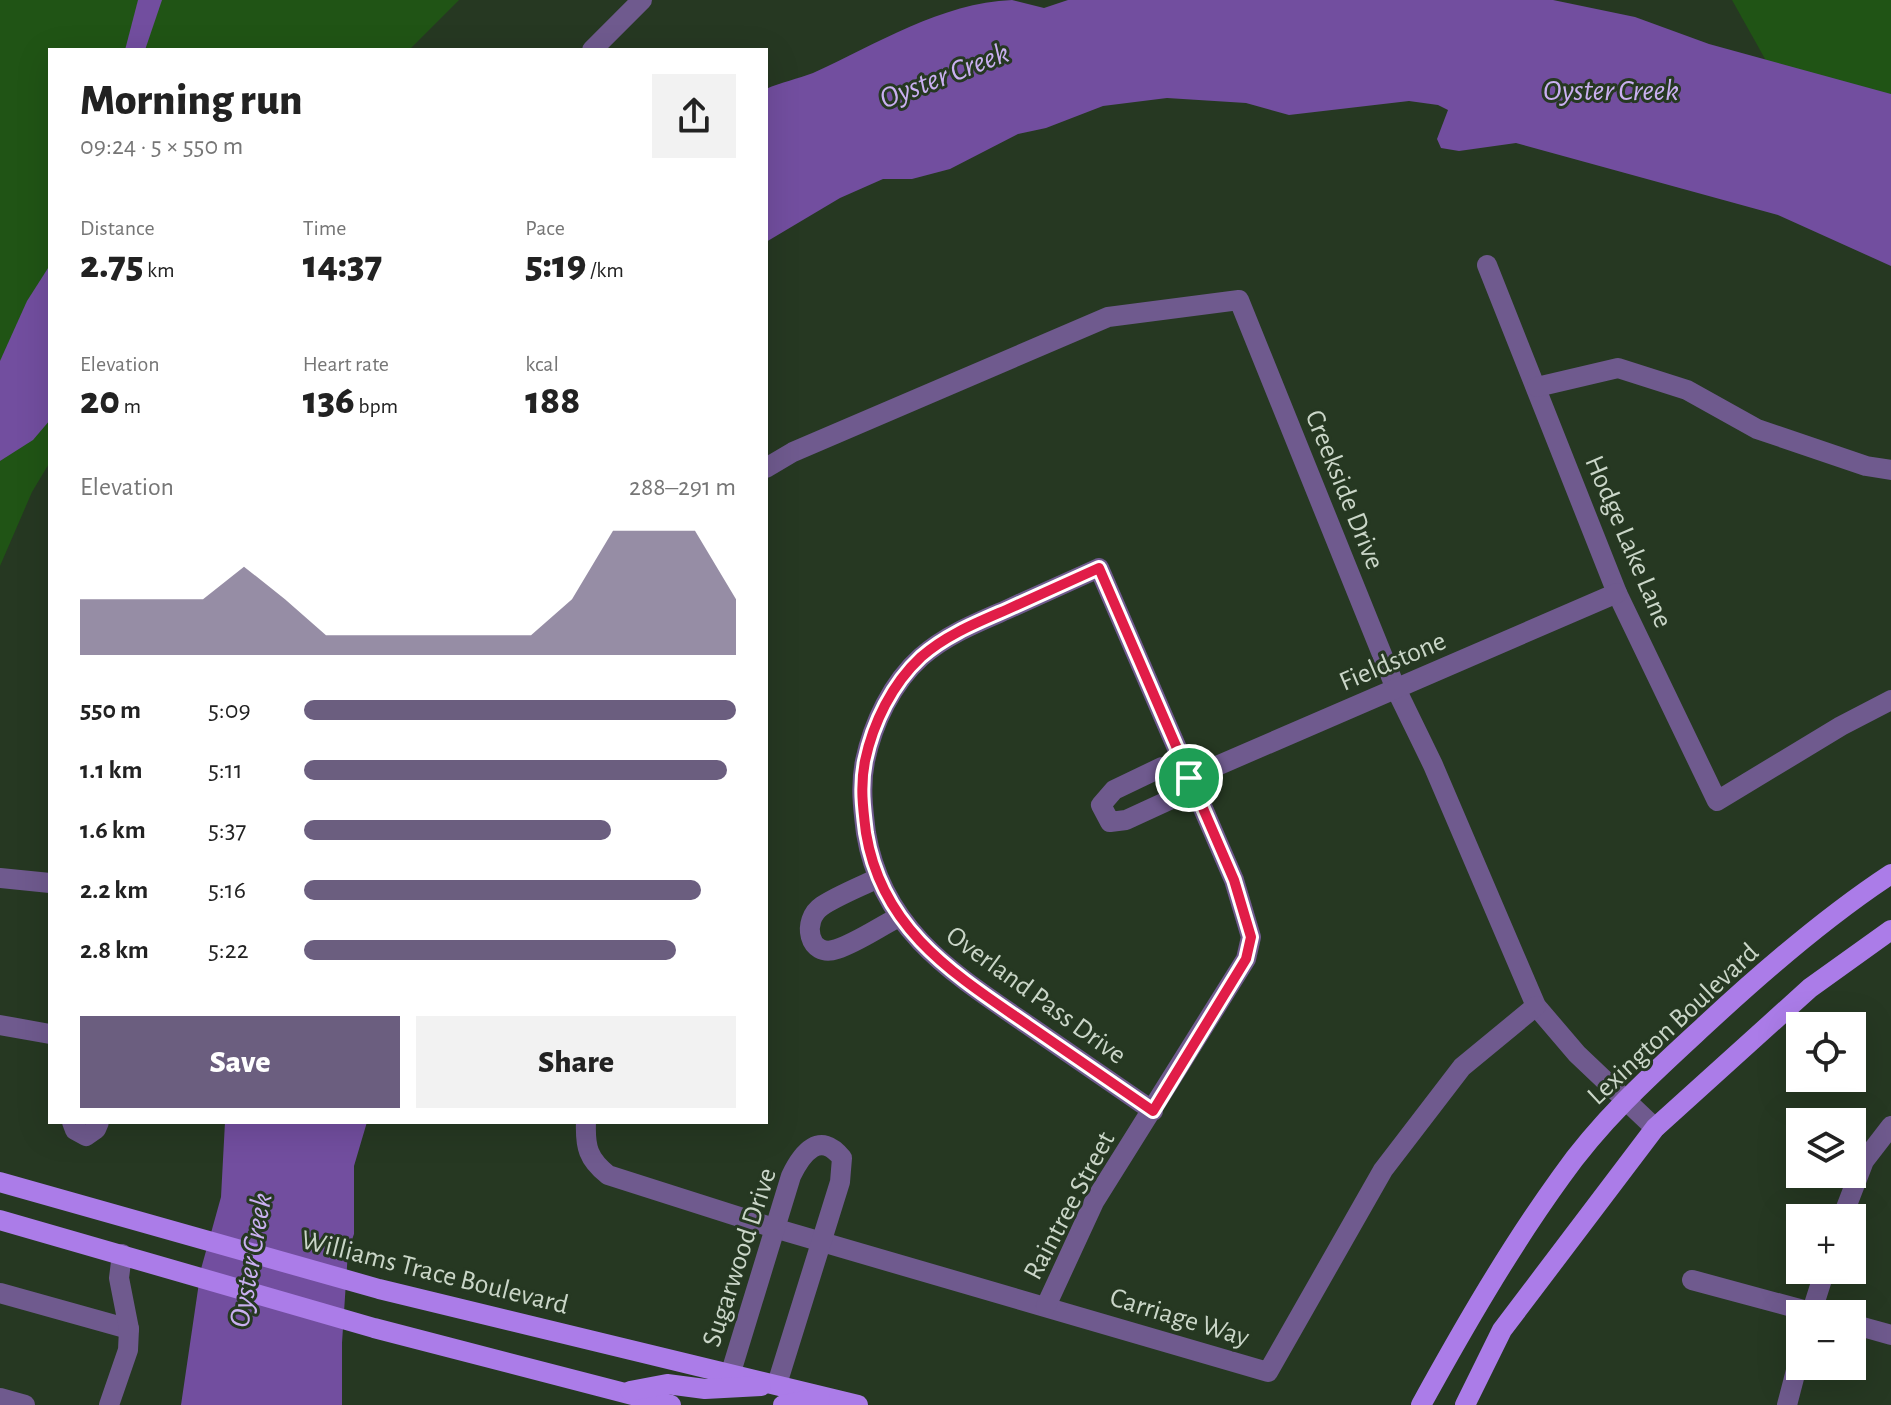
<!DOCTYPE html>
<meta charset="utf-8">
<style>
:root{--surface:#fff;--page:#f2f2f2;--text:#222;--muted:#767676;--accent:#6b5e7f}
body{margin:0;font-family:"Alegreya Sans",sans-serif;background:var(--page);color:var(--text);height:100vh;display:flex;flex-direction:column;font-size:30px;white-space:nowrap}
*{box-sizing:border-box;margin:0}
p{font-size:26px;color:var(--muted)}
.icon{flex:none;width:44px;height:44px;fill:none;stroke:currentColor;stroke-width:2;stroke-linecap:round;stroke-linejoin:round}
.map{position:relative;flex:1;overflow:hidden}
.drawer{position:absolute;left:48px;top:48px;width:720px;height:1076px;display:flex;flex-direction:column;background:var(--surface);border-radius:0px;box-shadow:0 8px 32px #0002}
.drawer>*{flex:none}
.fabs{position:absolute;left:1786px;top:1012px;display:grid;gap:16px}
.fabs a{display:grid;place-items:center;width:80px;height:80px;border-radius:0px;background:var(--surface);box-shadow:0 8px 32px #0002;font-size:40px}
.pin{position:absolute;display:grid;place-items:center;width:68px;height:68px;color:#fff;margin:-34px;border:4px solid #fff;border-radius:50%;box-shadow:0 2px 8px #0007}
.round{display:grid;place-items:center;flex:none;width:84px;height:84px;border-radius:0px;background:var(--page)}
.summary{display:flex;align-items:center;justify-content:space-between;height:136px;padding:0 32px}
h1{font-size:44px;font-weight:800;line-height:60px}
.figures{display:grid;grid-template-columns:repeat(3,1fr);gap:12px;height:136px;padding:8px 32px}
.figures div{display:grid;align-content:center}
.figures b{font-size:40px;font-weight:800}
.figures small{font-size:22px;font-weight:400}
.figures p{font-size:22px}
.chart{height:224px;padding:16px 32px}
.chart p{display:flex;justify-content:space-between}
.chart svg{width:100%;height:144px;margin-top:8px;fill:var(--accent);opacity:.7}
.cta{display:flex;gap:16px;margin-top:auto;padding:16px 32px}
.cta a{flex:1;height:92px;border-radius:0px;background:var(--accent);color:#fff;font-size:32px;font-weight:800;line-height:92px;text-align:center}
.cta a+a{background:var(--page);color:var(--text)}
ul{padding:0 32px;list-style:none;font-size:26px}
li{display:grid;grid-template-columns:128px 96px 1fr;align-items:center;height:60px}
li i{height:20px;border-radius:10px;background:var(--accent)}
.map>svg:first-child{display:block}
.green{fill:#205415}
.water{fill:#724e9f}
.lines{fill:none;stroke-linecap:round;stroke-linejoin:round}
.minor{stroke:#6f5a8e;stroke-width:20}
.major{stroke:#ab7ce8;stroke-width:20}
.route-casing{stroke:#fff;stroke-width:16}
.route{stroke:#e11d48;stroke-width:10}
.labels{text-anchor:middle;stroke-width:6;stroke-linejoin:round;paint-order:stroke}
.street-label{font-size:28px;fill:#cad6c8;stroke:#263822}
.water-label{font-size:30px;font-style:italic;fill:#cab0f1;stroke:#263822}
</style>
<div class="map">
<svg width="1891" height="1405" viewBox="0 0 1891 1405">
<rect width="100%" height="100%" fill="#263822"/>
<g class="green">
<path d="M0 0H459L409 50H50V462L32 492 0 566Z"/>
<path d="M1732 0H1891V101L1769 66Z"/>
</g>
<g class="water">
<path d="M138 0H162L145 50H125Z"/>
<path d="M1012 0 1044 8 1068 0H1553L1635 17 1709 44 1891 94V266L1778 215 1516 143 1459 151 1441 148 1437 139 1448 110 1438 105 1409 101 1289 115 1246 103 1167 98 1103 106 1046 128 1018 134 950 169 912 179H883L840 198 766 242V89C781 82 798 79 813 73 877 44 941 3 1012 0Z"/>
<path d="M50 265V420L33 440 0 461V361L27 301Z"/>
<path d="M225 1122H367L354 1166V1234L348 1251 342 1343V1405H181L201 1269 221 1197Z"/>
</g>
<g class="lines">
<g class="minor">
<path d="M592 50 642 0"/>
<path d="M1487 265 1617 593 1717 801 1841 726 1891 700"/>
<path d="M1537 387 1618 368 1687 390 1757 429 1866 466 1891 470"/>
<path d="M766 468 793 452 1108 317 1239 300 1396 689 1433 765 1536 1006 1577 1054 1655 1128"/>
<path d="M1189 778 1162 767 1114 790 1101 805 1110 822 1126 820 1176 797 1189 778 1617 593"/>
<path d="M0 878 50 883"/>
<path d="M878 878C860 887 839 895 822 906 801 920 808 959 837 949 858 942 879 927 899 917"/>
<path d="M0 1025 50 1034"/>
<path d="M72 1122 75 1130 86 1136 96 1129 99 1122"/>
<path d="M586 1122C585 1147 588 1159 608 1175L774 1228 1268 1372 1383 1170 1462 1067 1536 1006"/>
<path d="M1842 1218 1864 1161 1891 1126"/>
<path d="M1692 1280 1818 1314"/>
<path d="M0 1293 129 1329"/>
<path d="M1046 1306 1094 1202 1246 959 1251 937 1234 880 1099 568C1068 582 1037 596 1006 610 976 623 946 635 921 657 892 683 873 723 865 761 860 786 863 809 866 833 882 930 954 974 1028 1025 1070 1054 1111 1082 1153 1111"/>
<path d="M1811 1314 1825 1270"/>
<path d="M1852 1324 1891 1335"/>
<path d="M731 1372 791 1176C802 1153 820 1130 842 1158L840 1182 777 1384"/>
<path d="M0 1398 25 1405"/>
<path d="M109 1405 128 1350 129 1329 119 1278 122 1254"/>
<path d="M1787 1405 1800 1355"/>
</g>
<g class="major">
<path d="M0 1182 379 1289 858 1405"/>
<path d="M0 1220 374 1328 671 1405"/>
<path d="M630 1391 667 1384 705 1389 761 1386"/>
<path d="M783 1405 820 1398"/>
<path d="M1421 1405C1464 1327 1509 1249 1561 1177 1601 1120 1652 1074 1703 1027 1762 972 1824 918 1891 874"/>
<path d="M1465 1405 1502 1330 1655 1128 1810 988 1891 930"/>
</g>
</g>
<g class="lines">
<defs>
<path id="route" d="M1099 568 1234 880 1251 937 1246 959 1153 1111C1111 1082 1070 1054 1028 1025 954 974 882 930 866 833 863 809 860 786 865 761 873 723 892 684 921 657 946 635 976 623 1006 610 1037 596 1068 582 1099 568Z"/>
</defs>
<use href="#route" class="route-casing"/>
<use href="#route" class="route"/>
</g>
<g class="labels">
<g class="street-label">
<text transform="translate(1346 489) rotate(68)" y="10">Creekside Drive</text>
<text transform="translate(1630 541) rotate(67)" y="10">Hodge Lake Lane</text>
<text transform="translate(1392 660) rotate(-23)" y="10">Fieldstone</text>
<text transform="translate(1037 994) rotate(36)" y="10">Overland Pass Drive</text>
<text transform="translate(1672 1023) rotate(-43)" y="10">Lexington Boulevard</text>
<text transform="translate(1068 1205) rotate(-62)" y="10">Raintree Street</text>
<text transform="translate(738 1257) rotate(-72)" y="10">Sugarwood Drive</text>
<text transform="translate(435 1271) rotate(14)" y="10">Williams Trace Boulevard</text>
<text transform="translate(1180 1316) rotate(17)" y="10">Carriage Way</text>
</g>
<g class="water-label">
<text transform="translate(944 75) rotate(-21)" y="10">Oyster Creek</text>
<text x="1611" y="100">Oyster Creek</text>
<text transform="translate(250 1260) rotate(-80)" y="10">Oyster Creek</text>
</g>
</g>
</svg>
<div class="fabs">
<a><svg class="icon" aria-label="locate" viewBox="0 0 24 24"><circle cx="12" cy="12" r="6"/><path d="M12 2v4M12 18v4M2 12h4M18 12h4"/></svg></a>
<a><svg class="icon" aria-label="layers" viewBox="0 0 24 24"><path d="M12 4l9 5-9 5-9-5zM3 14l9 5 9-5"/></svg></a>
<a>+</a>
<a>−</a>
</div>
<div class="pin" style="left:1189px;top:778px;background:#1e9e55"><svg class="icon" aria-label="arrive" viewBox="0 0 24 24"><path d="M6 21V4h12l-3 4 3 4H6"/></svg></div>
<section class="drawer">
<div class="summary"><div><h1>Morning run</h1><p>09:24 · 5 × 550 m</p></div><a class="round"><svg class="icon" aria-label="share" viewBox="0 0 24 24"><path d="M12 15V3M7 8l5-5 5 5M5 13v7h14v-7"/></svg></a></div>
<div class="figures">
<div><p>Distance</p><b>2.75<small> km</small></b></div>
<div><p>Time</p><b>14:37</b></div>
<div><p>Pace</p><b>5:19<small> /km</small></b></div>
</div>
<div class="figures">
<div><p>Elevation</p><b>20<small> m</small></b></div>
<div><p>Heart rate</p><b>136<small> bpm</small></b></div>
<div><p>kcal</p><b>188</b></div>
</div>
<div class="chart"><p><span>Elevation</span>288–291 m</p>
<svg viewBox="0 0 160 44" preserveAspectRatio="none"><path d="M0 44V27L10 27L20 27L30 27L40 17L50 27L60 38L70 38L80 38L90 38L100 38L110 38L120 27L130 6L140 6L150 6L160 27V44z"/></svg>
</div>
<ul>
<li><b>550 m</b>5:09<i style="width:100%"></i></li>
<li><b>1.1 km</b>5:11<i style="width:98%"></i></li>
<li><b>1.6 km</b>5:37<i style="width:71%"></i></li>
<li><b>2.2 km</b>5:16<i style="width:92%"></i></li>
<li><b>2.8 km</b>5:22<i style="width:86%"></i></li>
</ul>
<div class="cta"><a>Save</a><a>Share</a></div>
</section>
</div>
